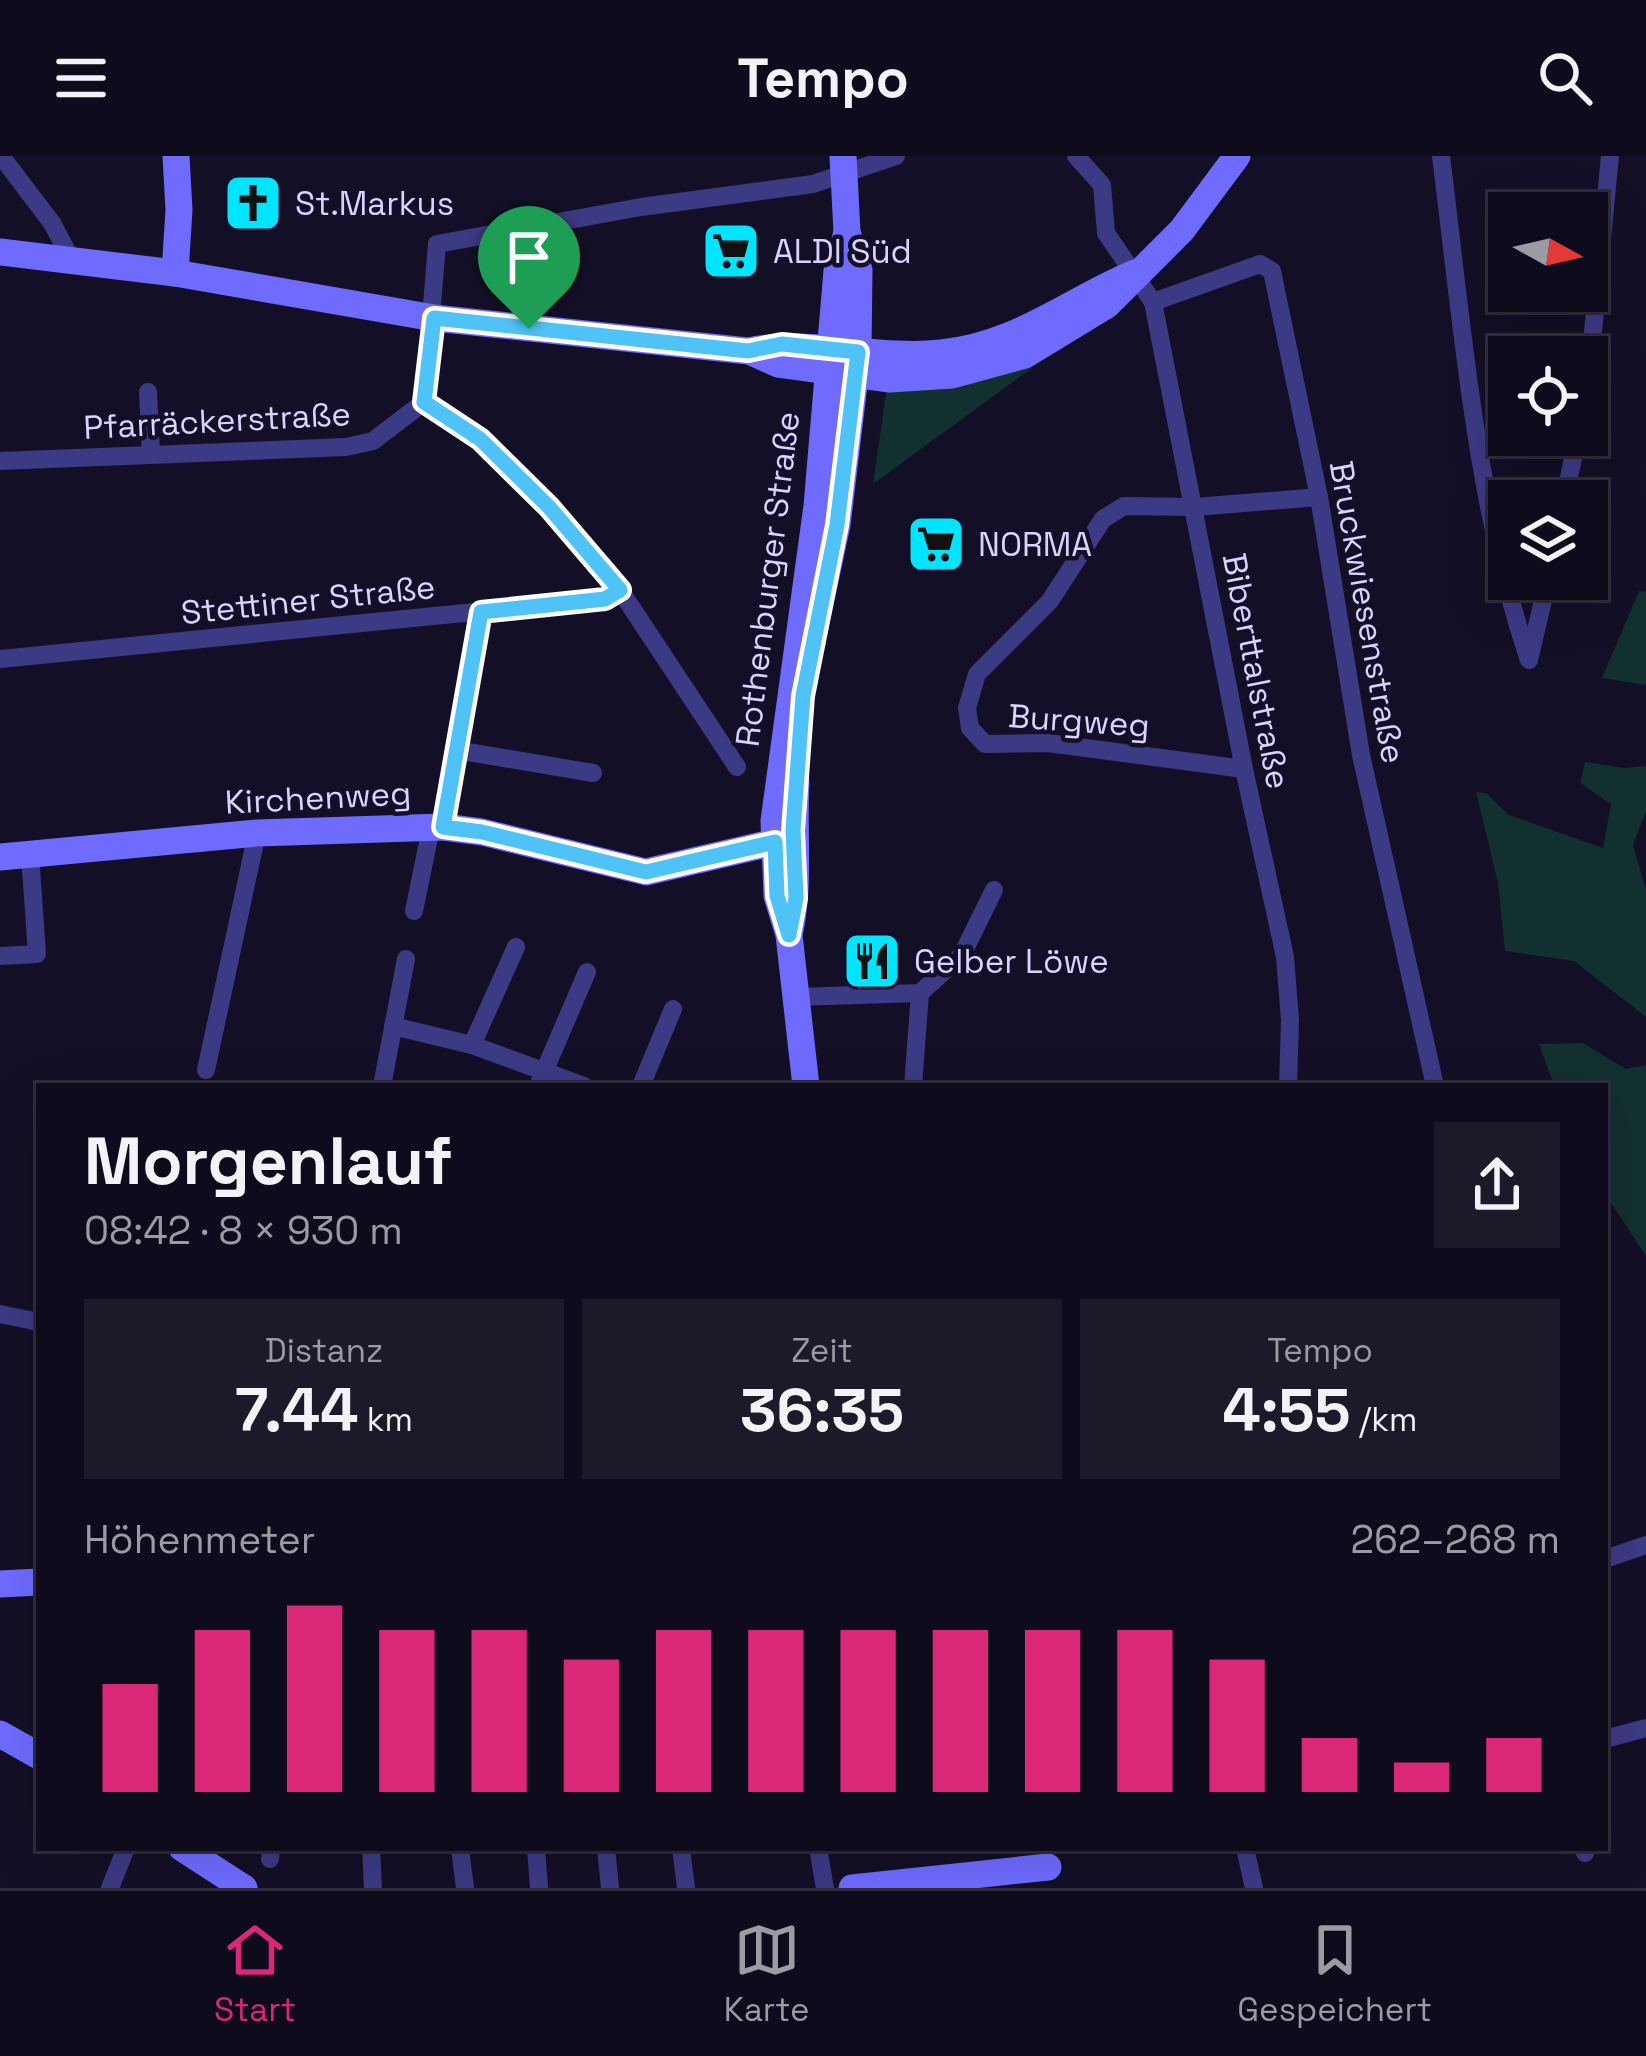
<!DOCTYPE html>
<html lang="de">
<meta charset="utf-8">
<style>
:root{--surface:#0e0b1c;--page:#1c1929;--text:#f1f3f6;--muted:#9b9ba3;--line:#2e2b3b;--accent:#db2777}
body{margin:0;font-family:"Space Grotesk",sans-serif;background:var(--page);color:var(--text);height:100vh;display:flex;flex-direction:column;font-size:45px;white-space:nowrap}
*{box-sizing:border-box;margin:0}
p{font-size:39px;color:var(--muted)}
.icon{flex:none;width:66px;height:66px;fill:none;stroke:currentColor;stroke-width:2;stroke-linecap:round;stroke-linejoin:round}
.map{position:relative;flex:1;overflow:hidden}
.panel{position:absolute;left:36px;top:927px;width:1572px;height:768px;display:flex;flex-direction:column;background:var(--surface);border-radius:0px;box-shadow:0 12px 48px #0002,0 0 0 3px var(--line)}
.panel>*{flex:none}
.needle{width:78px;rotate:98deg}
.controls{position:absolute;left:1488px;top:36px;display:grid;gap:24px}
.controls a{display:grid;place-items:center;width:120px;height:120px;border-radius:0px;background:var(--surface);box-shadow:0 12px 48px #0002,0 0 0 3px var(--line);font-size:60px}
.pin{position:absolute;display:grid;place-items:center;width:102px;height:102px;color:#fff;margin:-123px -51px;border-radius:50% 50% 50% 0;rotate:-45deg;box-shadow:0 0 12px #0007}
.pin .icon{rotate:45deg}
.round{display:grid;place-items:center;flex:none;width:126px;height:126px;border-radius:0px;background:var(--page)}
.headline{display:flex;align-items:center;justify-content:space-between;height:204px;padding:0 48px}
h1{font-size:66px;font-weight:800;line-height:90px}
.metrics{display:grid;grid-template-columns:repeat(3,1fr);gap:18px;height:204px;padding:12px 48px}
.metrics div{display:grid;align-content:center;border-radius:0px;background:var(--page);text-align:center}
.metrics b{font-size:60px;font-weight:800}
.metrics small{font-size:33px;font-weight:400}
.metrics p{font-size:33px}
.chart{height:336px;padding:24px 48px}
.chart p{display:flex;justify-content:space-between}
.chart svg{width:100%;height:216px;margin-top:12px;stroke:var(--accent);stroke-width:6}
header{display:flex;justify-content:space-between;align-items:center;height:156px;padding:0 48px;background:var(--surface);font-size:54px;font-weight:800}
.tabs{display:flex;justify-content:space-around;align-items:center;height:168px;border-top:3px solid var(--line);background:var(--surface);font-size:33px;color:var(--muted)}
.tabs a{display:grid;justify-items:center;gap:6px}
.tabs .current{color:var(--accent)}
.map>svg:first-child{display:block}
.green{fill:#12302f}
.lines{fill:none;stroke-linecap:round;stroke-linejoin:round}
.street{stroke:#3d3a85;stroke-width:18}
.secondary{stroke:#6f6bff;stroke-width:27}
.route-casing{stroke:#fff;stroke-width:24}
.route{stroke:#4fc3f7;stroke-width:15}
.labels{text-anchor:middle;stroke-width:9;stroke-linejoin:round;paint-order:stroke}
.poi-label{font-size:33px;fill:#d9d4ff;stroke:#130f26;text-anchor:start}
.street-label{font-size:33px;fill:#d9d4ff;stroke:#130f26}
</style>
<header><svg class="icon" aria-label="menu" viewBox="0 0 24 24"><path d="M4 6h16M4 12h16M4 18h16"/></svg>Tempo<svg class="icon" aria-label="search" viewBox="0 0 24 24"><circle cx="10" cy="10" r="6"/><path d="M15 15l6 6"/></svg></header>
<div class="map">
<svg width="1646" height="1732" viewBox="0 0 1646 1732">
<rect width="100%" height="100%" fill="#130f26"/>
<g class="green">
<path d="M1026 206 1032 212 873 328 887 231Z"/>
<path d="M1639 435 1646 436V529L1602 522Z"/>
<path d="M1585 606 1624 612 1646 610V655L1633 689 1646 734V861L1574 805 1505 795 1498 727 1476 636 1486 637 1509 659 1603 692 1611 648 1580 627Z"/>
<path d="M1583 887 1626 913 1646 909V1100L1605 1038V930H1554L1539 888Z"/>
</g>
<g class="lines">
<g class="street">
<path d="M1 0 52 67 71 103"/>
<path d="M1076 0 1102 29 1106 77 1153 146 1244 613 1285 801 1290 864 1288 930"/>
<path d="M1441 0C1462 166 1475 345 1529 504"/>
<path d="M1153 146 1260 108 1272 115 1319 341 1361 599 1435 930"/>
<path d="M148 236 151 298"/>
<path d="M1587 237 1610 0"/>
<path d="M0 305 346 291 373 285 424 246"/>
<path d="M1564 345 1578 279"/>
<path d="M1530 500 1548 423"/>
<path d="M0 503 605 443 620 434"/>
<path d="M456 594 593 617"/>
<path d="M737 611 620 434 549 351 480 283 424 246 437 88 641 51 813 28 896 0"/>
<path d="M1244 613 1048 587 985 588 970 572 967 552 977 518 1050 445 1103 363 1124 350 1195 351 1319 341"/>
<path d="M443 671 481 456"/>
<path d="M414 755 431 672"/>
<path d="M0 800 37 798 30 698"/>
<path d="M795 841 920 837 962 799 994 734"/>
<path d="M393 870 472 889 584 930"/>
<path d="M472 889 516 791"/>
<path d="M206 914 257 677"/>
<path d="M382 930 406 803"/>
<path d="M538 930 587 816"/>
<path d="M641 930 673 853"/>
<path d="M913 930 920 837"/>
<path d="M0 1158 39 1166"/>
<path d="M1605 1403 1646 1389"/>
<path d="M1605 1583 1646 1572"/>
<path d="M371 1692 373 1732"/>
<path d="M460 1692 465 1732"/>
<path d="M536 1692 539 1732"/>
<path d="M606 1692 610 1732"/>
<path d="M681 1692 686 1732"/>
<path d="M818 1692 825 1732"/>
<path d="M1245 1692 1254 1732"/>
<path d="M1584 1692 1585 1697"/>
<path d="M270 1703 271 1692"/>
<path d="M110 1732 126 1692"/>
</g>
<g class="secondary">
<path d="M0 96 175 117 434 162 748 195C812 182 876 204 941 197 1016 190 1068 145 1135 117"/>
<path d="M175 117 179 54 176 0"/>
<path d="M749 195 778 208 890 223 952 219 1025 199 1107 149 1182 74 1237 0"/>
<path d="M814 476 837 369 858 196 859 114 847 76 843 0"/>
<path d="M0 701 257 677 443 671 482 676 646 716 775 686"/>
<path d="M790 774C800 726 793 676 796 627"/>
<path d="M806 930 789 779 777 740 774 665 817 350 837 115 847 76"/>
<path d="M0 1428 39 1426"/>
<path d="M0 1578 39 1600"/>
<path d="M182 1692 244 1732"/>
<path d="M852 1732 1048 1711"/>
</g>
</g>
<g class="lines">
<defs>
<path id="route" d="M434 162 748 195 782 188 858 196 837 369 803 540 793 674 796 742 789 779 777 740 775 686 646 716 482 676 443 671 481 456 605 443 620 434 549 351 480 283 424 246Z"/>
</defs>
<use href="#route" class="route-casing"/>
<use href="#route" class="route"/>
</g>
<defs>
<symbol id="church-square" viewBox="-11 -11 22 22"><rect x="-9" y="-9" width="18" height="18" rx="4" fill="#00e5ff" stroke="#130f26"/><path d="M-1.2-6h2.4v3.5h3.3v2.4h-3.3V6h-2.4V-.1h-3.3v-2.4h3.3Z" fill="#111"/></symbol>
<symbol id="supermarket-square" viewBox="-11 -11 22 22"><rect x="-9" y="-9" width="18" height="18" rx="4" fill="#00e5ff" stroke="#130f26"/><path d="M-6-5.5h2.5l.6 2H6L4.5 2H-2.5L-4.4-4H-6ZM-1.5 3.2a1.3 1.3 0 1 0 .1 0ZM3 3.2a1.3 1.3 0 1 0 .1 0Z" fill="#111"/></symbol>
<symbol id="restaurant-square" viewBox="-11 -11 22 22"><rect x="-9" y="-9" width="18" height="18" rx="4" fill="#00e5ff" stroke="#130f26"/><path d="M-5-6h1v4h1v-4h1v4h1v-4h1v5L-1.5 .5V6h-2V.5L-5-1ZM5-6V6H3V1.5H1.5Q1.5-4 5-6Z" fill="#111"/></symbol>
</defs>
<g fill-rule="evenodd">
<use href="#church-square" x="220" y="14" width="66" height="66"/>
<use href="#supermarket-square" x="698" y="62" width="66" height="66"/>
<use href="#supermarket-square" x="903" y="355" width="66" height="66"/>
<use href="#restaurant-square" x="839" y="772" width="66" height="66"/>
</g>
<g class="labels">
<g class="poi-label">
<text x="295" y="59">St.Markus</text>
<text x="773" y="107">ALDI Süd</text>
<text x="978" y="400">NORMA</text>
<text x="914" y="817">Gelber Löwe</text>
</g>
<g class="street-label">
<text transform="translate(217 264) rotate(-3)" y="12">Pfarräckerstraße</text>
<text transform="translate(767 423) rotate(-83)" y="12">Rothenburger Straße</text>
<text transform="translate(308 443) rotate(-6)" y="12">Stettiner Straße</text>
<text transform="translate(1368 456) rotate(80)" y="12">Bruckwiesenstraße</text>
<text transform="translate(1257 515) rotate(79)" y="12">Biberttalstraße</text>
<text transform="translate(1079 564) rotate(4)" y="12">Burgweg</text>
<text transform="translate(318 641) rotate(-3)" y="12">Kirchenweg</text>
</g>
</g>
</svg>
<div class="controls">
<a><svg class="needle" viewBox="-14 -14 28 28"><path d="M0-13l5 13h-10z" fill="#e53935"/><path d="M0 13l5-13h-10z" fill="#9b9ba3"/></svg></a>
<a><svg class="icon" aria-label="locate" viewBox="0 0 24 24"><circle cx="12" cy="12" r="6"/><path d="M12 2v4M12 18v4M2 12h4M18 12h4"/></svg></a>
<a><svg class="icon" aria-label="layers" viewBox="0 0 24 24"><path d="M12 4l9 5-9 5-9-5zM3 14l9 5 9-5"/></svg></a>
</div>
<div class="pin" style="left:529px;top:173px;background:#1e9e55"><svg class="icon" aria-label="arrive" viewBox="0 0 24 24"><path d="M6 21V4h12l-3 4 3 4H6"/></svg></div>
<section class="panel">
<div class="headline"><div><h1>Morgenlauf</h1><p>08:42 · 8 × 930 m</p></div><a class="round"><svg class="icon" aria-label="share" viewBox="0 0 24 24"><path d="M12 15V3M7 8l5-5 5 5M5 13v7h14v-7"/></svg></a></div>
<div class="metrics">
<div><p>Distanz</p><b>7.44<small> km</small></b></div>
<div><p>Zeit</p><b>36:35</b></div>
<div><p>Tempo</p><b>4:55<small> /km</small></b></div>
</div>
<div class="chart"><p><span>Höhenmeter</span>262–268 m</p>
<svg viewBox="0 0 160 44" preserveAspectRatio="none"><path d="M5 44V22M15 44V11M25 44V6M35 44V11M45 44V11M55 44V17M65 44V11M75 44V11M85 44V11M95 44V11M105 44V11M115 44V11M125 44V17M135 44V33M145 44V38M155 44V33"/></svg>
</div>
</section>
</div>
<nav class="tabs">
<a class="current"><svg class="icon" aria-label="home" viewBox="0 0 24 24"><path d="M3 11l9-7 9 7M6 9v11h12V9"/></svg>Start</a>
<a><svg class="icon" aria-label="map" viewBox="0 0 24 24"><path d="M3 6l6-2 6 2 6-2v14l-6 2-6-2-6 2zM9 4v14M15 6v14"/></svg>Karte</a>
<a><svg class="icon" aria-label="saved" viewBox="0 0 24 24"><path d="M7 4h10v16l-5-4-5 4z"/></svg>Gespeichert</a>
</nav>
